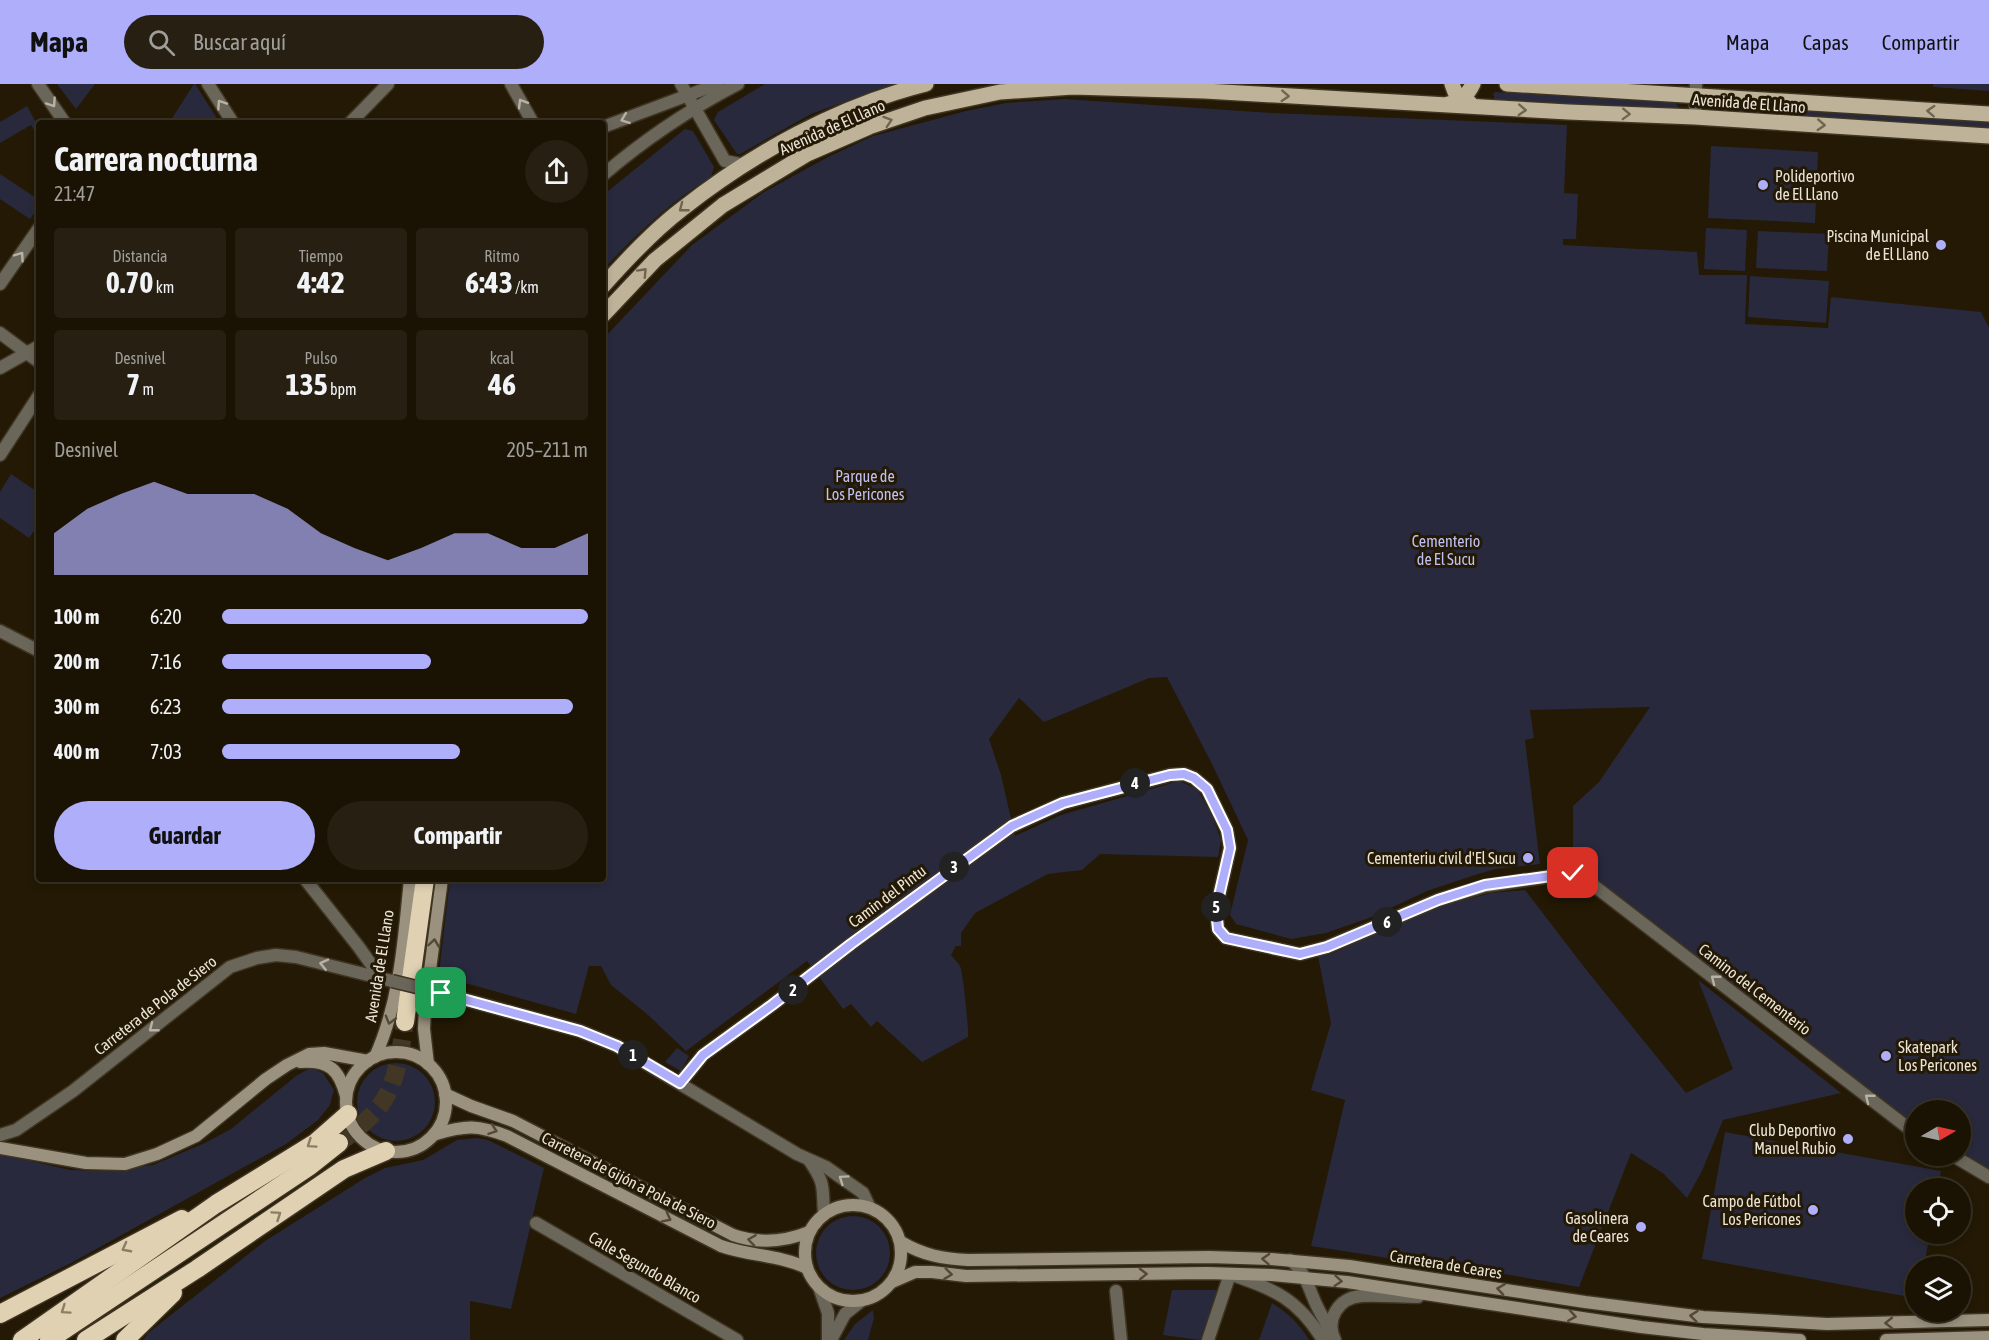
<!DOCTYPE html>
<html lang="es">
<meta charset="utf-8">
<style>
:root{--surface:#1a1303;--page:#272012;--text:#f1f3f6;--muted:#9f9e9a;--line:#383225;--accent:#aeaefb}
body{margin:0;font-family:"Asap Condensed",sans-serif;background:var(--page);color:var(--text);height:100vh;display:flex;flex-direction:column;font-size:22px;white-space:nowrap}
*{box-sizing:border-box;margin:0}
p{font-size:20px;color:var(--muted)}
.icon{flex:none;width:33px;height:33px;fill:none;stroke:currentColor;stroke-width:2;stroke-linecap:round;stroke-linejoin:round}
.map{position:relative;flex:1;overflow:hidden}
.details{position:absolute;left:36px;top:36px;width:570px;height:762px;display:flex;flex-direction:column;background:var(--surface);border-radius:6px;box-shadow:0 3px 9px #0003,0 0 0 2px var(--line)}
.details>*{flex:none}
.needle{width:39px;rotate:81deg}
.buttons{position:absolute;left:1905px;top:1016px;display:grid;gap:12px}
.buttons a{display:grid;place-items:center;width:66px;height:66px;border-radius:50%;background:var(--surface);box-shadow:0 3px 9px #0003,0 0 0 2px var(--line);font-size:30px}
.pin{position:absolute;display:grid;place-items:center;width:51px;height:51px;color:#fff;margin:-26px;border-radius:12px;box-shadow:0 3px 9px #0006}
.km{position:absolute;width:30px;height:30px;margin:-15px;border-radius:50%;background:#222;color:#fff;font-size:16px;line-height:30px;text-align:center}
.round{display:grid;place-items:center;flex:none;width:63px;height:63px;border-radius:32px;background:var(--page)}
.overview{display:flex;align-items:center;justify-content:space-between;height:102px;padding:0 18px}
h1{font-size:33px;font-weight:700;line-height:45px}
.stats{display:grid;grid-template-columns:repeat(3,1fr);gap:9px;height:102px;padding:6px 18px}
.stats div{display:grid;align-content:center;border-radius:6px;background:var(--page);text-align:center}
.stats b{font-size:30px;font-weight:700}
.stats small{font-size:16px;font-weight:400}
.stats p{font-size:16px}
.chart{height:168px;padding:12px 18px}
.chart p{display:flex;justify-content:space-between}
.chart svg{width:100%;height:108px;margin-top:6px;fill:var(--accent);opacity:.7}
.cta{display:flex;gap:12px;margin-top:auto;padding:12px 18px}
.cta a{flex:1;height:69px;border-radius:36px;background:var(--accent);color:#111;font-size:24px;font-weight:700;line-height:69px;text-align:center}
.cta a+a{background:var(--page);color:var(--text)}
ul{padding:0 18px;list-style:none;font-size:20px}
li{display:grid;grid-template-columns:96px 72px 1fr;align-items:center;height:45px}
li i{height:15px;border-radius:8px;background:var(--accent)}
header{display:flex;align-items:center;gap:36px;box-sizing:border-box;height:84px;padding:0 30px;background:var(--accent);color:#111}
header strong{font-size:28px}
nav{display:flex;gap:33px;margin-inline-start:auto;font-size:21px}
.search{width:420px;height:54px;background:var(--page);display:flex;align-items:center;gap:15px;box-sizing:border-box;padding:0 21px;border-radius:33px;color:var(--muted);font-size:22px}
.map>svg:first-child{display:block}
.green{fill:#28293d}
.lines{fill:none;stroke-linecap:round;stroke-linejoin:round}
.highway-tunnel{stroke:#413724;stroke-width:18;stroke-dasharray:18 9;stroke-linecap:butt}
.street-casing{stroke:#3f3522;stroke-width:15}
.secondary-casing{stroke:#3f3522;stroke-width:15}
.primary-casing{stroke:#3f3522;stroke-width:18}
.highway-casing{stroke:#3f3522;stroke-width:21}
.street{stroke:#6b665a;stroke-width:12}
.secondary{stroke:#9a917e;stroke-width:12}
.primary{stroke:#beb299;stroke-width:15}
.highway{stroke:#e0d1b3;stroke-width:18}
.street-bridge-casing{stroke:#3f3522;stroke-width:15;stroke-linecap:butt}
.street-bridge{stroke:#6b665a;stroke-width:12}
.oneway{stroke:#70664e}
.oneway2{stroke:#b8b2a5}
.oneway3{stroke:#534935}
.oneway4{stroke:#8b7e64}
.route-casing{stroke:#fff;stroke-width:12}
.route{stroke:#aeaefb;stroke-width:8}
.poi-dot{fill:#aeaefb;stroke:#231904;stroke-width:2}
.labels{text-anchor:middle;stroke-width:6;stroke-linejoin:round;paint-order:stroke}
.street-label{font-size:16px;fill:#ebe4d7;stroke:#231904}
.poi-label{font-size:16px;fill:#ebe4d7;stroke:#231904;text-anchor:end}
.park-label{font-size:16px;fill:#bfc1f5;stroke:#231904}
</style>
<header>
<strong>Mapa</strong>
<div class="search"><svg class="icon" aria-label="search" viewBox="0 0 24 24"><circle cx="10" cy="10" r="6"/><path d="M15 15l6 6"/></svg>Buscar aquí</div>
<nav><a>Mapa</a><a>Capas</a><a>Compartir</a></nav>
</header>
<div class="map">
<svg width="1989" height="1256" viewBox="0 0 1989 1256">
<rect width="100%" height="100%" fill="#231904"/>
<g class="green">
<path d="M57 0H95L76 25Z"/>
<path d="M194 0H195L220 39H169Z"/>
<path d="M765 0H894L811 30 740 70H737L714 36 718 28Z"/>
<path d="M1933 0H1989V7L1933 3Z"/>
<path d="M1495 8 1676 19 1679 25 1676 27 1495 16 1493 10Z"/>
<path d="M1065 15 1273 29 1567 41 1564 109 1578 110 1576 155H1563V161L1697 168 1699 191H1747L1745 240 1828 244 1831 213 1981 228 1989 244V1086L1961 1070 1960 1026H1916L1915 1045 1585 789 1573 771V722L1599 698 1650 623 1530 626 1534 654 1525 656 1540 780 1495 785 1472 792 1427 807 1369 834 1326 849 1291 855 1236 840 1230 831 1248 756 1213 682 1167 593 1149 594 1044 638 1019 614 989 655 1001 691 1015 752 1061 731 1179 697 1197 705 1212 731 1221 756 1218 773 1100 770 1082 786 1048 790 975 829 961 849V862H956L951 871C953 874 958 878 960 882 963 887 969 947 968 953L922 978 877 937 871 943 851 920 843 925 807 877 686 967 647 930 611 901 601 882H589L576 930 447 894 439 889 450 795H603V255L692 161 764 108 828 73 873 52 966 27 1006 19Z"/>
<path d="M27 22 39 44 34 46 31 41 0 59V38Z"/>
<path d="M1713 22 1989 38V44L1712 28 1709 26Z"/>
<path d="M685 45 693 47 714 83 711 93C670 118 636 150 603 186V111Z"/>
<path d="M1711 62 1818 68 1815 139 1708 134Z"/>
<path d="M0 90 39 116V122L30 135 0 115Z"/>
<path d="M1706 144 1747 146 1745 187 1704 185Z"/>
<path d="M1758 147 1829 150 1827 187 1756 184Z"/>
<path d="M1750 192 1829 197 1826 239 1748 233Z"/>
<path d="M11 390 39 409V440L29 454 0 434V408Z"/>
<path d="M1525 806 1588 888 1686 1009 1733 985 1698 896 1841 1009 1723 1036 1702 1087 1687 1114 1664 1090 1631 1069 1579 1203 1389 1170 1388 1174 1311 1162 1345 1016 1311 1006 1331 939 1318 872 1331 870 1430 825 1491 809Z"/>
<path d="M677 964 689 972 681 987 665 978Z"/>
<circle cx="396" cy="1018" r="39"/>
<path d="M310 984 323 989 334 1006 330 1021 318 1036 286 1060 71 1179 0 1214V1070L70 1086 102 1087 153 1081 205 1059 231 1045 296 992Z"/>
<path d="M1725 1048 1941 1087 1938 1104H1916V1149H1930L1924 1182H1916L1915 1214 1702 1175Z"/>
<path d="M477 1054 488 1056 544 1084 511 1225 470 1217V1256H143L148 1249 265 1157 365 1094 385 1084 423 1076 457 1056Z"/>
<circle cx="853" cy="1169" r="37"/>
<path d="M1172 1206H1218L1200 1256 1163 1251Z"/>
<path d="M1272 1219C1288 1229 1300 1240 1309 1256H1259Z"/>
<path d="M873 1226 874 1234 868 1256H844L855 1240Z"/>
</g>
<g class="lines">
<path class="highway-tunnel" d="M339 1059C353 1048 369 1036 380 1022 398 998 400 966 405 938"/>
<defs>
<g id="street">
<path d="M38 0 65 39"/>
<path d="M208 0 233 39"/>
<path d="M511 0 533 39"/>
<path d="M681 0 725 77 745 81"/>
<path d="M1695 33 1696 0"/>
<path d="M350 39 388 0"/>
<path d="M603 43 718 0"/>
<path d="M603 91C645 55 690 25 738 0"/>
<path d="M0 200 39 144"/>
<path d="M0 249 39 278"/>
<path d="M0 284 39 262"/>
<path d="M0 371 39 311"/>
<path d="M0 547 39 567"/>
<path d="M305 795 358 862 381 894"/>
<path d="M441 909 580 947 617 962 797 1070 826 1083 863 1109 869 1122"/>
<path d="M680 999 703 971 772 921 851 860 1012 742 1063 719 1170 691 1184 690 1194 694 1207 705 1227 746 1230 764 1216 825 1218 845 1226 854 1300 870 1327 863 1438 816 1485 802 1573 789 1584 794 1916 1050"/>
<path d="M0 1051 16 1046 73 1007 230 883 257 874 276 871 296 873 392 897"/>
<path d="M1952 1071 1989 1093"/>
<path d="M809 1076C826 1101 822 1102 824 1129"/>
<path d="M536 1139 737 1256"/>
<path d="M1290 1176C1306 1188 1308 1203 1316 1220 1320 1229 1325 1237 1330 1246"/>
<path d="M819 1203 828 1229V1256"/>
<path d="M1116 1207 1121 1256"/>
<path d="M831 1256 845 1230 861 1217"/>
<path d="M1208 1256 1230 1190C1275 1206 1297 1214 1323 1256"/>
<path d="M1335 1256C1325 1236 1338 1214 1361 1212 1380 1211 1400 1213 1418 1213"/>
</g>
<g id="secondary">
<circle cx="396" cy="1018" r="50"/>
<path d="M375 973C400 918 404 855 410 795"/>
<path d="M300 978C329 976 339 985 346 1012"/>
<path d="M428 980 424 945 425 924 442 795"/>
<path d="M445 1010 471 1022 513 1037 733 1151C759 1160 784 1158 809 1148"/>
<path d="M436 1050C466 1041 478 1041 507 1052L721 1162C749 1172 780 1171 807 1184"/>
<path d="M0 1064 86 1079 125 1080 157 1070 196 1052 266 995 287 981 309 970 324 969 368 977"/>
<circle cx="853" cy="1169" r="48"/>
<path d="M901 1158C923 1171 943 1175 968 1176L1209 1173 1271 1175 1349 1182 1585 1218 1703 1233 1827 1240 1989 1236"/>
<path d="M892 1198 915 1188H932L966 1192 1207 1189 1272 1191 1347 1198 1641 1243 1703 1250 1800 1256"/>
<path d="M1886 1256 1989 1253"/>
</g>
<g id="primary">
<path d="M1452 0 1455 8 1470 19"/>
<path d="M1507 0 1989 30"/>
<path d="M1448 20C1461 17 1467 12 1473 0"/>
<path d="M603 202C627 175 653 147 682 125 753 69 838 22 926 0"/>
<path d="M603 231 655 176 723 121 807 70 869 43 925 24 1000 8 1073 3 1205 7 1568 28 1695 33 1989 52"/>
</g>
<g id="highway">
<path d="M405 938 425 795"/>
<path d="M0 1230 182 1135"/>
<path d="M22 1256 216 1120 315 1059 348 1030"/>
<path d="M49 1256 310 1082 339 1059"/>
<path d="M86 1256 197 1185 344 1085 386 1067"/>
<path d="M125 1256 173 1209"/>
</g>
</defs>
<use href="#street" class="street-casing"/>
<use href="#secondary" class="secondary-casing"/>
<use href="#primary" class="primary-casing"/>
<use href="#highway" class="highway-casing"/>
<use href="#street" class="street"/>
<use href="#secondary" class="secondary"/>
<use href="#primary" class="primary"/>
<use href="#highway" class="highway"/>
<defs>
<path id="street-bridge" d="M392 897 441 909"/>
</defs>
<use href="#street-bridge" class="street-bridge-casing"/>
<use href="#street-bridge" class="street-bridge"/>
</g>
<defs><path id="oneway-chevron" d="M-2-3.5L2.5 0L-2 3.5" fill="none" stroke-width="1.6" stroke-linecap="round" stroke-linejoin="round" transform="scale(1.5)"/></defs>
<g class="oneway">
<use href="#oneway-chevron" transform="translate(1285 12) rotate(3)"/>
<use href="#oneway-chevron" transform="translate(1522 26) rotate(3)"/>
<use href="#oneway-chevron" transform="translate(1931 27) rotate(-177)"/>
<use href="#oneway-chevron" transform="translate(1626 30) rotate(2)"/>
<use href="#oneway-chevron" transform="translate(888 37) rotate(-18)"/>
<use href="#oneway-chevron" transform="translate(1821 41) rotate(3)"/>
<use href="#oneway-chevron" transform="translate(683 124) rotate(142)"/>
<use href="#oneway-chevron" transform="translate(643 188) rotate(-47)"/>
</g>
<g class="oneway2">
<use href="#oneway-chevron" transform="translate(52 19) rotate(56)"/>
<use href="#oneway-chevron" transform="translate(522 19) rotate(-121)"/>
<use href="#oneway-chevron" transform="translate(221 20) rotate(-124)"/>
<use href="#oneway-chevron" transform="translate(625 35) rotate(159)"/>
<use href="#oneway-chevron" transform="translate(20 172) rotate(-55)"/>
<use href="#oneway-chevron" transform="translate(324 880) rotate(-167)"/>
<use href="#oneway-chevron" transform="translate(1715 895) rotate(-142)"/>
<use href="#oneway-chevron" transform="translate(153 944) rotate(142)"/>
<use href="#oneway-chevron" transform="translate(1869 1014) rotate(-142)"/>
<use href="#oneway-chevron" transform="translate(843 1095) rotate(-145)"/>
</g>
<g class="oneway3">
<use href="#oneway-chevron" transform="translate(434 859) rotate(-82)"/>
<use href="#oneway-chevron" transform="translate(390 936) rotate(106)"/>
<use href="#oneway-chevron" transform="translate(493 1046) rotate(19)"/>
<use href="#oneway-chevron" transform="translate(667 1134) rotate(27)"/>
<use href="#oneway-chevron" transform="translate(752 1156) rotate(-172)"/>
<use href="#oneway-chevron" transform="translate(1266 1175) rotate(-177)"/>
<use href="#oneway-chevron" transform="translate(948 1190) rotate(7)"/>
<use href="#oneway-chevron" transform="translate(1143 1190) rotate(-1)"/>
<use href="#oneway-chevron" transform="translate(1338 1197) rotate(5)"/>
<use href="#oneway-chevron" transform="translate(1501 1205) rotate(-171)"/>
<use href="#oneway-chevron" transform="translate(1572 1232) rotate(9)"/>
<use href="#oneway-chevron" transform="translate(1694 1232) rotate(-174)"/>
<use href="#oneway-chevron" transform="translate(1889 1239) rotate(179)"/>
</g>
<g class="oneway4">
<use href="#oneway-chevron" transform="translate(311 1060) rotate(146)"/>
<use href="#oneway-chevron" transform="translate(277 1131) rotate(-34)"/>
<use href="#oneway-chevron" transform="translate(126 1164) rotate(152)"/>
<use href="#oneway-chevron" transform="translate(65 1226) rotate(145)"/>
</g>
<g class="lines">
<defs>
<path id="route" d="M441 909 580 947 617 962 680 999 703 971 772 921 851 860 1012 742 1063 719 1170 691 1184 690 1194 694 1207 705 1227 746 1230 764 1216 825 1218 845 1226 854 1300 870 1327 863 1438 816 1485 801 1573 789"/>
</defs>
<use href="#route" class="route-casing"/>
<use href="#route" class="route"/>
</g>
<g class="poi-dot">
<circle cx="1763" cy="101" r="6"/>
<circle cx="1941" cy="161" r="6"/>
<circle cx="1528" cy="774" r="6"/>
<circle cx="1886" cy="972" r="6"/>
<circle cx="1848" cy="1055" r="6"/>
<circle cx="1813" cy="1126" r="6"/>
<circle cx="1641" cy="1143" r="6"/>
</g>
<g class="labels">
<g class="street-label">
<text transform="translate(1749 19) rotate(4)" y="6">Avenida de El Llano</text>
<text transform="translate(832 43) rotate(-24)" y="6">Avenida de El Llano</text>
<text transform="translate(887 812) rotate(-37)" y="6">Camin del Pintu</text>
<text transform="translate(379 882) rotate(-81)" y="6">Avenida de El Llano</text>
<text transform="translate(1755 905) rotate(38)" y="6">Camino del Cementerio</text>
<text transform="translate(155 921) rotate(-38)" y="6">Carretera de Pola de Siero</text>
<text transform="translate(629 1096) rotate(27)" y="6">Carretera de Gijón a Pola de Siero</text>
<text transform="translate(1446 1180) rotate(9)" y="6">Carretera de Ceares</text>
<text transform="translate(645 1183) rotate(30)" y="6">Calle Segundo Blanco</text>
</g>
<g class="poi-label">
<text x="1775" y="98" text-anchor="start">Polideportivo<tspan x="1775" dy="18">de El Llano</tspan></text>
<text x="1929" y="158">Piscina Municipal<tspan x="1929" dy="18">de El Llano</tspan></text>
<text x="1516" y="780">Cementeriu civil d'El Sucu</text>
<text x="1898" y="969" text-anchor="start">Skatepark<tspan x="1898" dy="18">Los Pericones</tspan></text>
<text x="1836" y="1052">Club Deportivo<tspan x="1836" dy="18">Manuel Rubio</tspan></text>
<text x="1801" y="1123">Campo de Fútbol<tspan x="1801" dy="18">Los Pericones</tspan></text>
<text x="1629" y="1140">Gasolinera<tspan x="1629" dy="18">de Ceares</tspan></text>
</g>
<g class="park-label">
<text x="865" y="398">Parque de<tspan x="865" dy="18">Los Pericones</tspan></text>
<text x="1446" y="463">Cementerio<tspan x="1446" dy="18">de El Sucu</tspan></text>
</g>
</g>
</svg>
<div class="buttons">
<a><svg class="needle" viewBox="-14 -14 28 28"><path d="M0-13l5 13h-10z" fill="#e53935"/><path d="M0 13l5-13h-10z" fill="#9f9e9a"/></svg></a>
<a><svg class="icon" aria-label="locate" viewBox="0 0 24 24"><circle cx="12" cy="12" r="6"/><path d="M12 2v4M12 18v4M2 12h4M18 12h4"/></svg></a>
<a><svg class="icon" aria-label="layers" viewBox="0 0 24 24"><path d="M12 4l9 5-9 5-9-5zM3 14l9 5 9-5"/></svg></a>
</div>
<div class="pin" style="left:441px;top:909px;background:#1e9e55"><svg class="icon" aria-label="arrive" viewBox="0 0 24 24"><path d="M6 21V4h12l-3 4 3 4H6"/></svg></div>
<div class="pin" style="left:1573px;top:789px;background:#d93025"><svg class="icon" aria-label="check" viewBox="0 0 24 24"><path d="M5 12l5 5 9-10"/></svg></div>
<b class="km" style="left:633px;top:971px">1</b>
<b class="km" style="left:793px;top:906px">2</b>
<b class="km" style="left:954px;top:783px">3</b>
<b class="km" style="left:1135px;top:699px">4</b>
<b class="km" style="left:1216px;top:823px">5</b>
<b class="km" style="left:1387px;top:838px">6</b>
<section class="details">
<div class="overview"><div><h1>Carrera nocturna</h1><p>21:47</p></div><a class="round"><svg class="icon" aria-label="share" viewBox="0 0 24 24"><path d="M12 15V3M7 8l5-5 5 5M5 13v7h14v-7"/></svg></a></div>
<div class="stats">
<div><p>Distancia</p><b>0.70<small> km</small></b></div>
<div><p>Tiempo</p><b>4:42</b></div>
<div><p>Ritmo</p><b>6:43<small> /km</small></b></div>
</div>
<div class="stats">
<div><p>Desnivel</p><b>7<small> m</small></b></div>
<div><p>Pulso</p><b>135<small> bpm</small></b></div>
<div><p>kcal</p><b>46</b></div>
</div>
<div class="chart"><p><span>Desnivel</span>205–211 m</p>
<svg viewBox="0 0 160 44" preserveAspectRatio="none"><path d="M0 44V27L10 17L20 11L30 6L40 11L50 11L60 11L70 17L80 27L90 33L100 38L110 33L120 27L130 27L140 33L150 33L160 27V44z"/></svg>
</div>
<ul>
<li><b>100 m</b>6:20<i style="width:100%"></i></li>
<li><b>200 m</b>7:16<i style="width:57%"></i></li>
<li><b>300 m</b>6:23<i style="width:96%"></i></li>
<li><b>400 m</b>7:03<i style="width:65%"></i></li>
</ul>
<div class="cta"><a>Guardar</a><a>Compartir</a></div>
</section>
</div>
